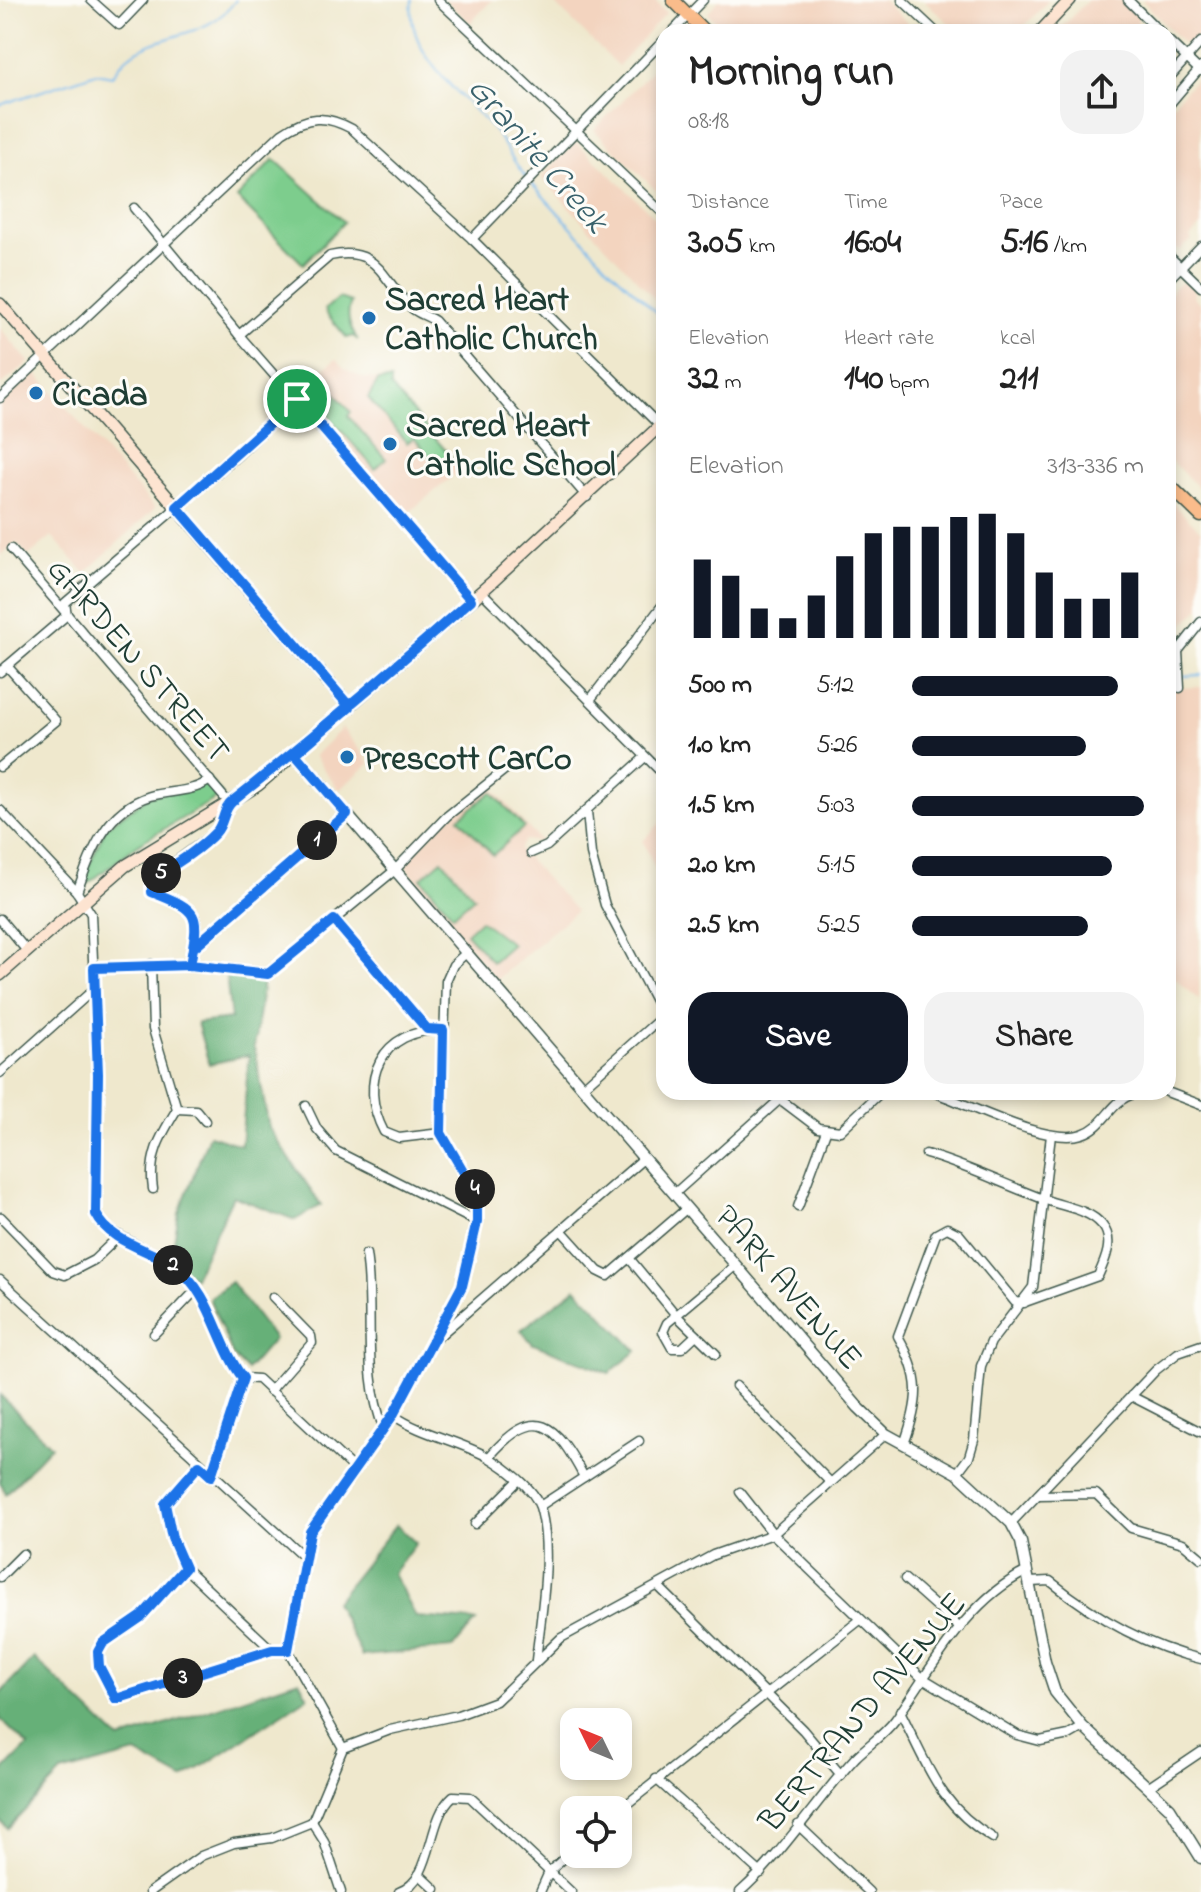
<!DOCTYPE html>
<meta charset="utf-8">
<style>
:root{--surface:#fff;--page:#f2f2f2;--text:#222;--muted:#767676;--accent:#111827}
body{margin:0;font-family:"Indie Flower",sans-serif;background:var(--page);color:var(--text);height:100vh;display:flex;flex-direction:column;font-size:30px;white-space:nowrap}
*{box-sizing:border-box;margin:0}
p{font-size:26px;color:var(--muted)}
.icon{flex:none;width:44px;height:44px;fill:none;stroke:currentColor;stroke-width:2;stroke-linecap:round;stroke-linejoin:round}
.map{position:relative;flex:1;overflow:hidden}
.side{position:absolute;left:656px;top:24px;width:520px;height:1076px;display:flex;flex-direction:column;background:var(--surface);border-radius:24px;box-shadow:0 4px 12px #0003}
.side>*{flex:none}
.needle{width:52px;rotate:313deg}
.controls{position:absolute;left:560px;top:1708px;display:grid;gap:16px}
.controls a{display:grid;place-items:center;width:72px;height:72px;border-radius:16px;background:var(--surface);box-shadow:0 4px 12px #0003;font-size:40px}
.pin{position:absolute;display:grid;place-items:center;width:68px;height:68px;color:#fff;margin:-34px;border:4px solid #fff;border-radius:50%;box-shadow:0 2px 8px #0007}
.km{position:absolute;width:40px;height:40px;margin:-20px;border-radius:50%;background:#222;color:#fff;font-size:22px;line-height:40px;text-align:center}
.round{display:grid;place-items:center;flex:none;width:84px;height:84px;border-radius:24px;background:var(--page)}
.headline{display:flex;align-items:center;justify-content:space-between;height:136px;padding:0 32px}
h1{font-size:44px;font-weight:700;line-height:60px}
.metrics{display:grid;grid-template-columns:repeat(3,1fr);gap:12px;height:136px;padding:8px 32px}
.metrics div{display:grid;align-content:center}
.metrics b{font-size:34px;font-weight:700}
.metrics small{font-size:22px;font-weight:400}
.metrics p{font-size:22px}
.chart{height:224px;padding:16px 32px}
.chart p{display:flex;justify-content:space-between}
.chart svg{width:100%;height:144px;margin-top:8px;stroke:var(--accent);stroke-width:6}
.primary-button{display:flex;gap:16px;margin-top:auto;padding:16px 32px}
.primary-button a{flex:1;height:92px;border-radius:24px;background:var(--accent);color:#fff;font-size:32px;font-weight:700;line-height:92px;text-align:center}
.primary-button a+a{background:var(--page);color:var(--text)}
ul{padding:0 32px;list-style:none;font-size:26px}
li{display:grid;grid-template-columns:128px 96px 1fr;align-items:center;height:60px}
li i{height:20px;border-radius:10px;background:var(--accent)}
.map>svg:first-child{display:block}
.built{fill:#f3d4bf}
.green{fill:#7dcd8d;stroke:#4e8560;stroke-width:2}
.forest{fill:#66b078;stroke:#427656;stroke-width:2}
.lines{fill:none;stroke-linecap:round;stroke-linejoin:round}
.stream{stroke:#79baee;stroke-width:2}
.minor-casing{stroke:#3e574b;stroke-width:11}
.tertiary-casing{stroke:#3e574b;stroke-width:13}
.secondary-casing{stroke:#3e574b;stroke-width:14}
.primary-casing{stroke:#3e574b;stroke-width:15}
.minor{stroke:#fff;stroke-width:8}
.tertiary{stroke:#fff;stroke-width:10}
.secondary{stroke:#fde4d1;stroke-width:11}
.primary{stroke:#fabc8b;stroke-width:12}
.route-casing{stroke:#fff;stroke-width:16}
.route{stroke:#1a73e8;stroke-width:10}
.poi-dot{fill:#1f6fb2;stroke:#fdfcf7;stroke-width:3}
.labels{text-anchor:middle;stroke-width:6;stroke-linejoin:round;paint-order:stroke}
.poi-label{font-size:34px;font-weight:bold;fill:#1f3d34;stroke:#fdfcf7;text-anchor:start}
.street-label{font-size:34px;fill:#1f3d34;stroke:#fdfcf7}
.water-label{font-size:36px;font-style:italic;fill:#3a626c;stroke:#fdfcf7}
</style>
<div class="map">
<svg width="1201" height="1892" viewBox="0 0 1201 1892">
<rect width="100%" height="100%" fill="#fdfcf7"/>
<filter id="ink" filterUnits="userSpaceOnUse"><feTurbulence type="fractalNoise" baseFrequency=".0125" numOctaves="2"/><feDisplacementMap in="SourceGraphic" scale="16" xChannelSelector="R" yChannelSelector="G"/><feConvolveMatrix kernelMatrix="1 2 1 2 8 2 1 2 1" color-interpolation-filters="sRGB"/></filter>
<filter id="wash" filterUnits="userSpaceOnUse"><feTurbulence type="fractalNoise" baseFrequency=".006" numOctaves="4" result="noise"/><feDisplacementMap in="SourceGraphic" scale="32" xChannelSelector="R" yChannelSelector="G"/><feGaussianBlur stdDeviation="1.8" result="paint"/><feColorMatrix in="noise" values="0 0 0 0 0 0 0 0 0 0 0 0 0 0 0 0 0 1.4 0 .05"/><feComposite in="paint" operator="in"/></filter>
<g filter="url(#wash)">
<rect width="100%" height="100%" fill="#efe8cd"/>
<g class="built">
<path d="M445 0H492L470 23Z"/>
<path d="M551 0H654L666 13 618 66Z"/>
<path d="M719 0H883L917 32H725L708 13Z"/>
<path d="M924 0H1049L1019 32H958Z"/>
<path d="M1088 0H1124L1138 13V25L1146 32H1057Z"/>
<path d="M1142 0H1201V34L1193 43H1183Z"/>
<path d="M664 58V198L594 130Z"/>
<path d="M1199 75 1201 225 1190 237 1192 240 1180 250 1170 245 1168 234V110Z"/>
<path d="M576 142 664 226V309L541 177Z"/>
<path d="M1183 282 1195 290 1194 298 1201 304V490L1168 458V299L1174 287Z"/>
<path d="M0 328 29 362 0 386Z"/>
<path d="M336 359 344 368 363 378 391 380V387L463 468 403 517 296 392Z"/>
<path d="M36 373 155 508 85 573 52 536 28 556 16 542 0 556V404Z"/>
<path d="M1168 499 1201 531V607L1181 627 1171 651 1175 688 1201 687 1199 1000 1168 972Z"/>
<path d="M342 728 370 763 339 790 314 756Z"/>
<path d="M490 785 541 842 525 840 519 849 576 911 496 980 404 864 449 817Z"/>
<path d="M664 819V888L643 841Z"/>
</g>
<g class="green">
<path d="M274 159 344 222 303 264 237 198Z"/>
<path d="M339 298 351 302C345 316 350 329 358 340L353 336 347 338 327 314 325 309Z"/>
<path d="M391 380V387L453 459 441 469 414 438 407 443 368 398 378 381Z"/>
<path d="M325 382 351 412 348 416 386 459 375 469 310 395Z"/>
<path d="M210 780 222 795 140 843 77 892 106 827 149 796Z"/>
<path d="M492 792 524 827 493 855 459 818Z"/>
<path d="M442 860 474 897 453 915 421 878Z"/>
<path d="M480 920 512 944 492 962 466 933Z"/>
</g>
<g class="forest">
<path d="M226 975 263 980 254 1047 269 1128 321 1205 295 1220 233 1196 194 1278 171 1258 179 1213 209 1135 241 1145 249 1055 209 1064 197 1023 231 1019Z"/>
<path d="M231 1282 274 1339 247 1370 233 1356 209 1298Z"/>
<path d="M576 1288 637 1351 609 1373 533 1344 521 1330Z"/>
<path d="M0 1395 51 1446 6 1494 0 1482Z"/>
<path d="M396 1525 416 1543 393 1573 416 1617 476 1621 453 1648 362 1656 335 1602Z"/>
<path d="M34 1658 120 1740 299 1680 308 1697 183 1779 136 1753 61 1773 8 1828 0 1821V1774L28 1746 0 1719V1694Z"/>
</g>
<g class="lines">
<g class="stream">
<path d="M412 0C405 57 464 94 495 132 507 147 514 164 527 178"/>
<path d="M0 105 96 73 112 76C117 70 122 61 129 56 164 31 208 39 236 0"/>
<path d="M531 183 609 268 664 319"/>
<path d="M1181 676 1201 675"/>
</g>
</g>
</g>
<g filter="url(#ink)">
<g class="lines">
<defs>
<g id="minor">
<path d="M91 0 119 25 143 0"/>
<path d="M438 0 664 214"/>
<path d="M902 0 936 32"/>
<path d="M1128 0 1160 32"/>
<path d="M672 32 703 0"/>
<path d="M1168 40 1200 71"/>
<path d="M1168 79 1201 42"/>
<path d="M1168 106 1201 67"/>
<path d="M134 208 239 335 471 600"/>
<path d="M472 239 664 40"/>
<path d="M1168 255 1201 287"/>
<path d="M1168 280 1201 246"/>
<path d="M239 335 330 256C380 245 381 281 413 309 419 314 428 316 435 321L587 497"/>
<path d="M0 398 282 133C307 116 325 114 352 129L472 239 664 430"/>
<path d="M11 549 229 803 219 830 152 879V892C204 912 199 913 190 965"/>
<path d="M481 591 664 775"/>
<path d="M0 672 67 615 65 603 238 455 297 399"/>
<path d="M1180 688 1178 651 1201 622"/>
<path d="M590 700 664 603"/>
<path d="M0 767 56 721 7 666"/>
<path d="M0 810 77 892 91 914 98 1074 96 1214 101 1224C131 1246 170 1256 194 1285 214 1309 221 1350 243 1378L258 1379 355 1470"/>
<path d="M587 811 591 854 605 905 663 1016"/>
<path d="M531 853 547 846 645 757"/>
<path d="M77 892C91 853 105 810 150 796 172 790 192 793 210 780"/>
<path d="M0 919 27 951"/>
<path d="M334 920 427 1029"/>
<path d="M193 948 347 814"/>
<path d="M151 964 153 1029 177 1109C160 1137 148 1156 153 1189"/>
<path d="M94 968 190 965 268 974 395 870 447 816 517 760"/>
<path d="M0 1073 92 991"/>
<path d="M582 1088 664 1015"/>
<path d="M933 1092C968 1104 1047 1146 1082 1134 1108 1126 1110 1096 1142 1092"/>
<path d="M1167 1092 1201 1105"/>
<path d="M781 1100 818 1128 840 1131 881 1092"/>
<path d="M306 1106 317 1129 336 1151 477 1222"/>
<path d="M177 1109 196 1110 205 1121"/>
<path d="M441 1133 399 1138 384 1132C357 1081 381 1028 443 1030"/>
<path d="M926 1154C968 1166 1005 1185 1046 1200 1064 1207 1089 1209 1102 1225 1115 1240 1105 1261 1098 1276L1025 1302"/>
<path d="M674 1194 788 1092"/>
<path d="M798 1207 826 1131"/>
<path d="M1 1217 53 1271 65 1275 94 1260 118 1237"/>
<path d="M561 1230 598 1271 608 1276 686 1209"/>
<path d="M366 1254C375 1312 361 1375 384 1429"/>
<path d="M629 1258 676 1315 716 1354"/>
<path d="M0 1280 303 1556"/>
<path d="M154 1334 197 1289"/>
<path d="M696 1335 682 1348H672L663 1332 667 1323 735 1266"/>
<path d="M438 1337 643 1159"/>
<path d="M736 1386 830 1482"/>
<path d="M270 1391 312 1343 311 1336 273 1297"/>
<path d="M1131 1396 1201 1432"/>
<path d="M393 1415C422 1435 457 1440 488 1457 505 1467 534 1488 540 1507 553 1550 541 1615 536 1660"/>
<path d="M904 1444C920 1400 922 1378 898 1336L936 1234 947 1228 959 1234 1015 1302 1024 1303"/>
<path d="M489 1457C536 1402 556 1424 584 1477"/>
<path d="M199 1465 165 1504 172 1538 185 1568 272 1650"/>
<path d="M957 1473 969 1457 974 1440 981 1366 991 1342 1033 1287 1051 1135"/>
<path d="M211 1476 243 1378"/>
<path d="M740 1492 773 1534 921 1677 1017 1735 1040 1741 1069 1735 1083 1727"/>
<path d="M1038 1495 1096 1494 1131 1528 1183 1543 1201 1558"/>
<path d="M540 1506 639 1441"/>
<path d="M1011 1523 1156 1370 1178 1353 1201 1345"/>
<path d="M475 1524 518 1481"/>
<path d="M185 1568 141 1617 103 1643 98 1652 99 1666 116 1699 272 1650H288"/>
<path d="M0 1577 23 1554"/>
<path d="M905 1579 960 1628"/>
<path d="M1030 1582 1050 1581C1095 1617 1145 1646 1201 1659"/>
<path d="M658 1586 803 1730 841 1775"/>
<path d="M900 1711C928 1766 939 1806 993 1838"/>
<path d="M343 1748 288 1650 310 1532 393 1415 462 1286 477 1222V1195L441 1133 446 981 453 965 466 953"/>
<path d="M656 1779 761 1873"/>
<path d="M1149 1787 1201 1752"/>
<path d="M618 1811 860 1620"/>
<path d="M312 1822 324 1841 341 1892"/>
<path d="M798 1825 869 1892"/>
<path d="M419 1874 435 1889"/>
<path d="M150 1892 201 1856 234 1843 272 1838 312 1822 343 1748 390 1730 458 1715 496 1701 561 1638 713 1555 773 1534 886 1434"/>
<path d="M399 1892C435 1879 426 1819 453 1796L470 1797 571 1892"/>
<path d="M540 1892 549 1872 574 1849"/>
<path d="M740 1892C784 1853 815 1801 855 1758 868 1745 885 1734 895 1720 933 1667 966 1601 1027 1571"/>
</g>
<path id="tertiary" d="M295 754 858 1407 886 1434 957 1473 1011 1523 1021 1542 1045 1662 1055 1692 1083 1727 1170 1808 1201 1858"/>
<g id="secondary">
<path d="M1040 32 1070 0"/>
<path d="M0 304 350 707"/>
<path d="M0 975 125 866 258 785 490 584 664 422"/>
</g>
<g id="primary">
<path d="M673 0 705 32"/>
<path d="M1168 484 1201 516"/>
</g>
</defs>
<use href="#minor" class="minor-casing"/>
<use href="#tertiary" class="tertiary-casing"/>
<use href="#secondary" class="secondary-casing"/>
<use href="#primary" class="primary-casing"/>
<use href="#minor" class="minor"/>
<use href="#tertiary" class="tertiary"/>
<use href="#secondary" class="secondary"/>
<use href="#primary" class="primary"/>
</g>
</g>
<g class="lines" filter="url(#ink)">
<defs>
<path id="route" d="M297 399 177 507 350 707 295 754 347 814 193 948 190 965 94 968 98 1074 96 1214C111 1244 152 1249 177 1268 211 1292 218 1346 243 1378L211 1476 199 1465 165 1504 172 1538 185 1568 141 1617 103 1643 98 1652 99 1666 116 1699 272 1650H288L310 1532 393 1415 462 1286 477 1222V1195L441 1133 443 1030 427 1029 334 920 268 974 190 965C199 915 202 911 152 892V879C174 865 198 851 216 832 224 824 223 808 233 801 314 736 393 669 471 600L297 399"/>
</defs>
<use href="#route" class="route-casing"/>
<use href="#route" class="route"/>
</g>
<g class="poi-dot">
<circle cx="369" cy="318" r="8"/>
<circle cx="36" cy="393" r="8"/>
<circle cx="390" cy="444" r="8"/>
<circle cx="347" cy="757" r="8"/>
</g>
<g class="labels">
<g class="poi-label">
<text x="385" y="310">Sacred Heart<tspan x="385" dy="39">Catholic Church</tspan></text>
<text x="52" y="405">Cicada</text>
<text x="406" y="436">Sacred Heart<tspan x="406" dy="39">Catholic School</tspan></text>
<text x="363" y="769">Prescott CarCo</text>
</g>
<g class="street-label">
<text transform="translate(140 659) rotate(49)" y="12">GARDEN STREET</text>
<text transform="translate(790 1286) rotate(49)" y="12">PARK AVENUE</text>
<text transform="translate(861 1711) rotate(-50)" y="12">BERTRAND AVENUE</text>
</g>
<g class="water-label">
<text transform="translate(540 153) rotate(49)" y="13">Granite Creek</text>
</g>
</g>
</svg>
<div class="controls">
<a><svg class="needle" viewBox="-14 -14 28 28"><path d="M0-13l5 13h-10z" fill="#e53935"/><path d="M0 13l5-13h-10z" fill="#767676"/></svg></a>
<a><svg class="icon" aria-label="locate" viewBox="0 0 24 24"><circle cx="12" cy="12" r="6"/><path d="M12 2v4M12 18v4M2 12h4M18 12h4"/></svg></a>
</div>
<div class="pin" style="left:297px;top:399px;background:#1e9e55"><svg class="icon" aria-label="arrive" viewBox="0 0 24 24"><path d="M6 21V4h12l-3 4 3 4H6"/></svg></div>
<b class="km" style="left:317px;top:840px">1</b>
<b class="km" style="left:173px;top:1265px">2</b>
<b class="km" style="left:183px;top:1678px">3</b>
<b class="km" style="left:475px;top:1189px">4</b>
<b class="km" style="left:161px;top:873px">5</b>
<section class="side">
<div class="headline"><div><h1>Morning run</h1><p>08:18</p></div><a class="round"><svg class="icon" aria-label="share" viewBox="0 0 24 24"><path d="M12 15V3M7 8l5-5 5 5M5 13v7h14v-7"/></svg></a></div>
<div class="metrics">
<div><p>Distance</p><b>3.05<small> km</small></b></div>
<div><p>Time</p><b>16:04</b></div>
<div><p>Pace</p><b>5:16<small> /km</small></b></div>
</div>
<div class="metrics">
<div><p>Elevation</p><b>32<small> m</small></b></div>
<div><p>Heart rate</p><b>140<small> bpm</small></b></div>
<div><p>kcal</p><b>211</b></div>
</div>
<div class="chart"><p><span>Elevation</span>313–336 m</p>
<svg viewBox="0 0 160 44" preserveAspectRatio="none"><path d="M5 44V20M15 44V25M25 44V35M35 44V38M45 44V31M55 44V19M65 44V12M75 44V10M85 44V10M95 44V7M105 44V6M115 44V12M125 44V24M135 44V32M145 44V32M155 44V24"/></svg>
</div>
<ul>
<li><b>500 m</b>5:12<i style="width:89%"></i></li>
<li><b>1.0 km</b>5:26<i style="width:75%"></i></li>
<li><b>1.5 km</b>5:03<i style="width:100%"></i></li>
<li><b>2.0 km</b>5:15<i style="width:86%"></i></li>
<li><b>2.5 km</b>5:25<i style="width:76%"></i></li>
</ul>
<div class="primary-button"><a>Save</a><a>Share</a></div>
</section>
</div>
